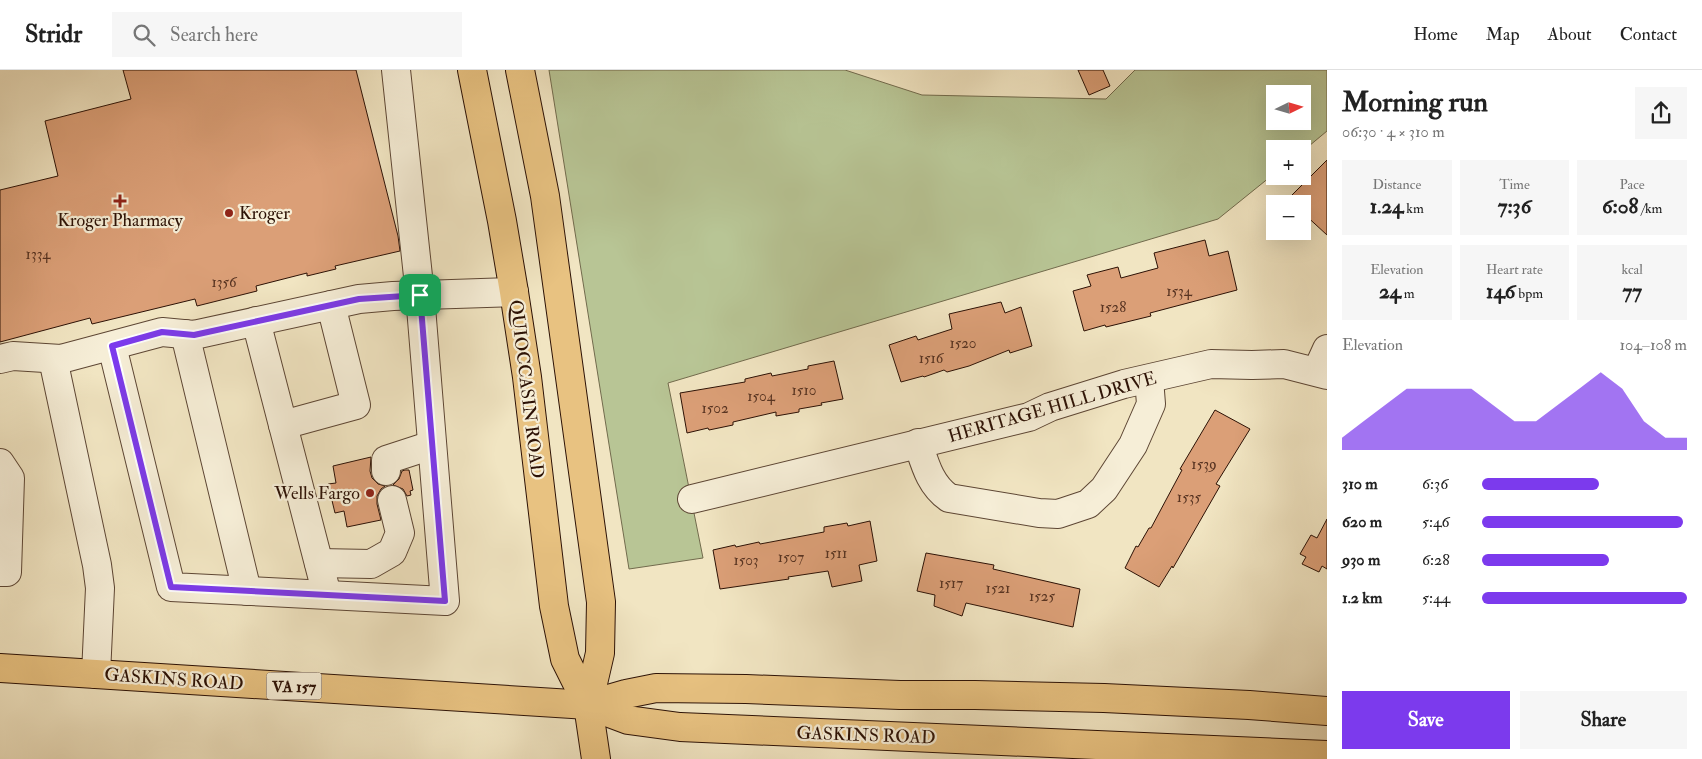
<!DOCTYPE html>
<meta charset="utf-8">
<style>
:root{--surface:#fff;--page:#f6f6f6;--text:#222;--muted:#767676;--line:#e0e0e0;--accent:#7c3aed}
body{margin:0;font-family:"IM FELL Double Pica",serif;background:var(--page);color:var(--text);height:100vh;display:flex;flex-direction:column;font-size:19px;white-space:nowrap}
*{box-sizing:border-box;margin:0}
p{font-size:16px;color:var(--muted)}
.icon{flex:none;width:28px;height:28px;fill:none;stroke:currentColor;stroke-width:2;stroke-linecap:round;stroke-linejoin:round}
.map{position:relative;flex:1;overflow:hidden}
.details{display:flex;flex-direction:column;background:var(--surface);width:375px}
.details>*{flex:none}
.needle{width:32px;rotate:85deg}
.buttons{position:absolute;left:1266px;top:15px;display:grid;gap:10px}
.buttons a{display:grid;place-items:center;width:45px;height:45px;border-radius:0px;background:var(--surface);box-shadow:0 5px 20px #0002;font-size:25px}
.pin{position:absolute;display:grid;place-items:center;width:42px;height:42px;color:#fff;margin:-21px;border-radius:10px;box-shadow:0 2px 8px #0006}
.round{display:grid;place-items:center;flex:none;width:52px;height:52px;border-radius:0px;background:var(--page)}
.overview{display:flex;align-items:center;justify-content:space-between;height:85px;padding:0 15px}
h1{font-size:28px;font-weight:700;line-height:38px}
.stats{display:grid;grid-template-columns:repeat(3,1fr);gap:8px;height:85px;padding:5px 15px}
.stats div{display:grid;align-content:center;border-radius:0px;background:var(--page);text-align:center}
.stats b{font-size:21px;font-weight:700}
.stats small{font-size:14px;font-weight:400}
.stats p{font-size:14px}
.chart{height:140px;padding:10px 15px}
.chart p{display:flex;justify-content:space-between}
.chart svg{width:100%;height:90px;margin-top:5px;fill:var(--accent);opacity:.7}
.action{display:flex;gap:10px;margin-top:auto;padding:10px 15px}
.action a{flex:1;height:58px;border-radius:0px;background:var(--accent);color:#fff;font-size:20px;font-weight:700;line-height:58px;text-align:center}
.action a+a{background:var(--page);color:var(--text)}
ul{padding:0 15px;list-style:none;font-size:16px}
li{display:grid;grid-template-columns:80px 60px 1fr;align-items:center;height:38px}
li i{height:12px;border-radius:6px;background:var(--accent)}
header{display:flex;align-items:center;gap:30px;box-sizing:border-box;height:70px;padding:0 25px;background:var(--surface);border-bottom:1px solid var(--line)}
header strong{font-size:24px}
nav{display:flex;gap:28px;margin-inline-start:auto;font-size:18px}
.search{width:350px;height:45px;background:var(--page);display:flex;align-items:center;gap:12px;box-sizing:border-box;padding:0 18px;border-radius:0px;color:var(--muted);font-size:19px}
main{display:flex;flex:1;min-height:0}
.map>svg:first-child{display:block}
.green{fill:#b8c595;stroke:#726b4d;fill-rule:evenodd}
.building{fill:#db9f77;stroke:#2c1105}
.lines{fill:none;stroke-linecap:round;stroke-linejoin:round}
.minor-casing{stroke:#5d4634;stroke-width:30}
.major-casing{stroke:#2c1105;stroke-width:30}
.minor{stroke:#f6eed7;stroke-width:28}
.major{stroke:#e8c281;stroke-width:28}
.route-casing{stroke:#fff;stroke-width:10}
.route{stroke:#7c3aed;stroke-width:6}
.poi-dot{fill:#8f2418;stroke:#f6eed7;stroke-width:2}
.labels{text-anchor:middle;stroke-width:4.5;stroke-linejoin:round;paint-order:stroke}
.number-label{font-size:15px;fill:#583422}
.shield{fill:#f6eed7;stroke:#695344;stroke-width:1}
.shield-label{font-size:16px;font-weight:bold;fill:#2c1105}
.poi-label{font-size:18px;fill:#2c1105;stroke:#f6eed7;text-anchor:start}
.street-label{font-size:18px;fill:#2c1105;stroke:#f6eed7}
</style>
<header>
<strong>Stridr</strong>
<div class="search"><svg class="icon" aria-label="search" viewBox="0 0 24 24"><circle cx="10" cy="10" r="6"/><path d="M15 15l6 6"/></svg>Search here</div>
<nav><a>Home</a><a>Map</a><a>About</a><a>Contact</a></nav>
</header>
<main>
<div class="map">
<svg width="1327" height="689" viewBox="0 0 1327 689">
<rect width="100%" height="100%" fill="#f1e5c2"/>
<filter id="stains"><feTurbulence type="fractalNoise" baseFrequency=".004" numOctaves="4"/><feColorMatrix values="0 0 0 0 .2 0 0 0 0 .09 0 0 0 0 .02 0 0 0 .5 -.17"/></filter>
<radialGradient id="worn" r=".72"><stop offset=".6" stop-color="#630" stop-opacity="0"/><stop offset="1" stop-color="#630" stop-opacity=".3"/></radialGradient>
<path class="green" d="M549 0H845L922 25 1106 29 1135 0H1327V61L1303 81 1302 79H1275V103L1218 149 668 313 703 488 629 499ZM1275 24H1302V51H1275Z"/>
<g class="building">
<path d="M123 0H356L398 166 400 181 335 196 336 199 307 206V203L256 216 257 221 197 236 195 229 92 254 90 248 0 272V120L58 106 45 51 131 29Z"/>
<path d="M1078 0H1103L1110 16 1089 25Z"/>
<path d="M1327 90V165L1302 142V134H1294L1288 129Z"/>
<path d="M1205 170 1209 186 1228 181 1237 220 1150 243 1151 246 1106 257 1105 255 1084 261 1073 221 1091 216 1087 205 1118 197 1121 208 1158 198 1154 183Z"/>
<path d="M1001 232 1005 243 1021 237 1032 276 1010 283 1009 280 969 296 947 302 944 300 924 307 923 306 901 312 889 275 916 266 918 270 952 259 949 244Z"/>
<path d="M834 291 843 329 821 333 822 335 799 339V342L776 346V342L733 352V355L709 360 708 358 687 363 680 323 745 312V309L771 303 772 306 808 299V296Z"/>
<path d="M1215 340 1250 359 1216 414 1220 416 1173 498 1172 496 1159 517 1125 498 1136 476 1138 477 1149 458H1151L1182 400 1180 399Z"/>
<path d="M371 387 370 401 372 408 378 414 385 416 381 419 377 426V434L381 450 347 457 344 441 335 443 328 414 336 413 333 396Z"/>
<path d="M405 400H409L413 420 410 421 411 425 407 426 403 419 393 415 399 409 402 401Z"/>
<path d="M1327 449V499L1322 496 1319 502 1302 494 1306 487 1300 484 1311 465 1317 468Z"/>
<path d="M870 451 877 491 859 495 862 511 832 517 828 501 788 507 789 509 720 519 713 480 735 475 736 477 759 472 760 474 824 462V457L847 453 848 456Z"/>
<path d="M926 483 994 495 993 499 1080 519 1073 557 966 533 962 546 934 536 935 525 917 521Z"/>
</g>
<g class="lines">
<defs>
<g id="minor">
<path d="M256 251 327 525"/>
<path d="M185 264 247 521"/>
<path d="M112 276 171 517 445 531 420 225 396 0"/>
<path d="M0 289 13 286 61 289 162 262 194 265 359 229 393 226 514 222"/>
<path d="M53 289 97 495 100 518 96 604"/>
<path d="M1317 301 1327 279"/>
<path d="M283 355 356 335 331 235"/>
<path d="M918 373C925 394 930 415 949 428L1039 443 1058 444 1088 434 1104 419 1133 375 1151 334 1149 309"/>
<path d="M0 393 10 408 7 502H0"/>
<path d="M386 401V390L432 375"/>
<path d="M692 429 1029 347 1050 337 1124 314 1211 294 1252 295 1284 294 1327 305"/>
<path d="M319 493 371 494 392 482 400 463 392 430"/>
</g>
<g id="major">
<path d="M472 0 502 151 514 222 527 307 554 536 565 589 588 635 596 689"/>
<path d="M520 0 545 126 601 532 600 583 588 635"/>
<path d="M0 598 588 635 628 650 680 657 1327 685"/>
<path d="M588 635 626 624 656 618 746 619 900 625H975L1104 628 1249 635 1327 641"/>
</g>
</defs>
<use href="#minor" class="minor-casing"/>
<use href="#major" class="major-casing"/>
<use href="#minor" class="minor"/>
<use href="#major" class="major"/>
</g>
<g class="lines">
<defs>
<path id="route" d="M420 225 445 531 171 517 112 276 162 262 194 265 359 229Z"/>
</defs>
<use href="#route" class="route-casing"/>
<use href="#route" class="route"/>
</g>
<g class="poi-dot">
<path d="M117.5 123.5h5v5h5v5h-5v5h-5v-5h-5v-5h5z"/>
<circle cx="229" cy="143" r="5"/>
<circle cx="370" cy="423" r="5"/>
</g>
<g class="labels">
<g class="number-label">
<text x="38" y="189">1334</text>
<text x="224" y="217">1356</text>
<text x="1179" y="226">1534</text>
<text x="1113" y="242">1528</text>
<text x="963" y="278">1520</text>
<text x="931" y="293">1516</text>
<text x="804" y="325">1510</text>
<text x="761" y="331">1504</text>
<text x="715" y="343">1502</text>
<text x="1204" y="399">1539</text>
<text x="1189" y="432">1535</text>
<text x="836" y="488">1511</text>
<text x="791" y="492">1507</text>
<text x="746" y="495">1503</text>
<text x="951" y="518">1517</text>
<text x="998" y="523">1521</text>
<text x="1042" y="531">1525</text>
</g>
<rect class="shield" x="266.5" y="602.5" width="55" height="27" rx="4"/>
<g class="shield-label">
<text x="294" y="622">VA 157</text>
</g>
<g class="poi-label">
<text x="239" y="149">Kroger</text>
<text x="120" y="156" text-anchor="middle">Kroger Pharmacy</text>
<text x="360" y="429" text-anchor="end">Wells Fargo</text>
</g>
<g class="street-label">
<text transform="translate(527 319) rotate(83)" y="6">QUIOCCASIN ROAD</text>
<text transform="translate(1052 337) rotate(-16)" y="6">HERITAGE HILL DRIVE</text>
<text transform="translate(174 609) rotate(4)" y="6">GASKINS ROAD</text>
<text transform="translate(866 665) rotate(2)" y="6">GASKINS ROAD</text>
</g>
</g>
<rect width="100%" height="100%" filter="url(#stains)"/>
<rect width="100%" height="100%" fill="url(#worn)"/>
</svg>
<div class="buttons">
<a><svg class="needle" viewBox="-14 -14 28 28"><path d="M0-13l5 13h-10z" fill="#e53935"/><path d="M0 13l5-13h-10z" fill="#767676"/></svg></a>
<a>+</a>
<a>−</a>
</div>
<div class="pin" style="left:420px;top:225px;background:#1e9e55"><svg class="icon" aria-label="arrive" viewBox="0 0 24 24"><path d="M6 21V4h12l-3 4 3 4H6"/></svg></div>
</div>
<section class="details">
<div class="overview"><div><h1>Morning run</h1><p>06:30 · 4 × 310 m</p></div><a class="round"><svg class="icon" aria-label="share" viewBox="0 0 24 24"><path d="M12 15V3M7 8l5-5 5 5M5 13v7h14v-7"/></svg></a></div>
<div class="stats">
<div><p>Distance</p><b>1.24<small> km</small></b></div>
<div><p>Time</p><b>7:36</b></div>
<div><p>Pace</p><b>6:08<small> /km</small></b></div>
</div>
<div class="stats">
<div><p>Elevation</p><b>24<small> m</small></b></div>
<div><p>Heart rate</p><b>146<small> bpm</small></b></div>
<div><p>kcal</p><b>77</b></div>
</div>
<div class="chart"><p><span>Elevation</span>104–108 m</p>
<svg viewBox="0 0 160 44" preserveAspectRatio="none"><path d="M0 44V38L10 30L20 22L30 14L40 14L50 14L60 14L70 22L80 30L90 30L100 22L110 14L120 6L130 14L140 30L150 38L160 38V44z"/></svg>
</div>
<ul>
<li><b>310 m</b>6:36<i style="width:57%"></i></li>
<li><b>620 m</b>5:46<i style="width:98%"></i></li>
<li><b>930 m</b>6:28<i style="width:62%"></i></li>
<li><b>1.2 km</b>5:44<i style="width:100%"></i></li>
</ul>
<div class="action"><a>Save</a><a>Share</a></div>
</section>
</main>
